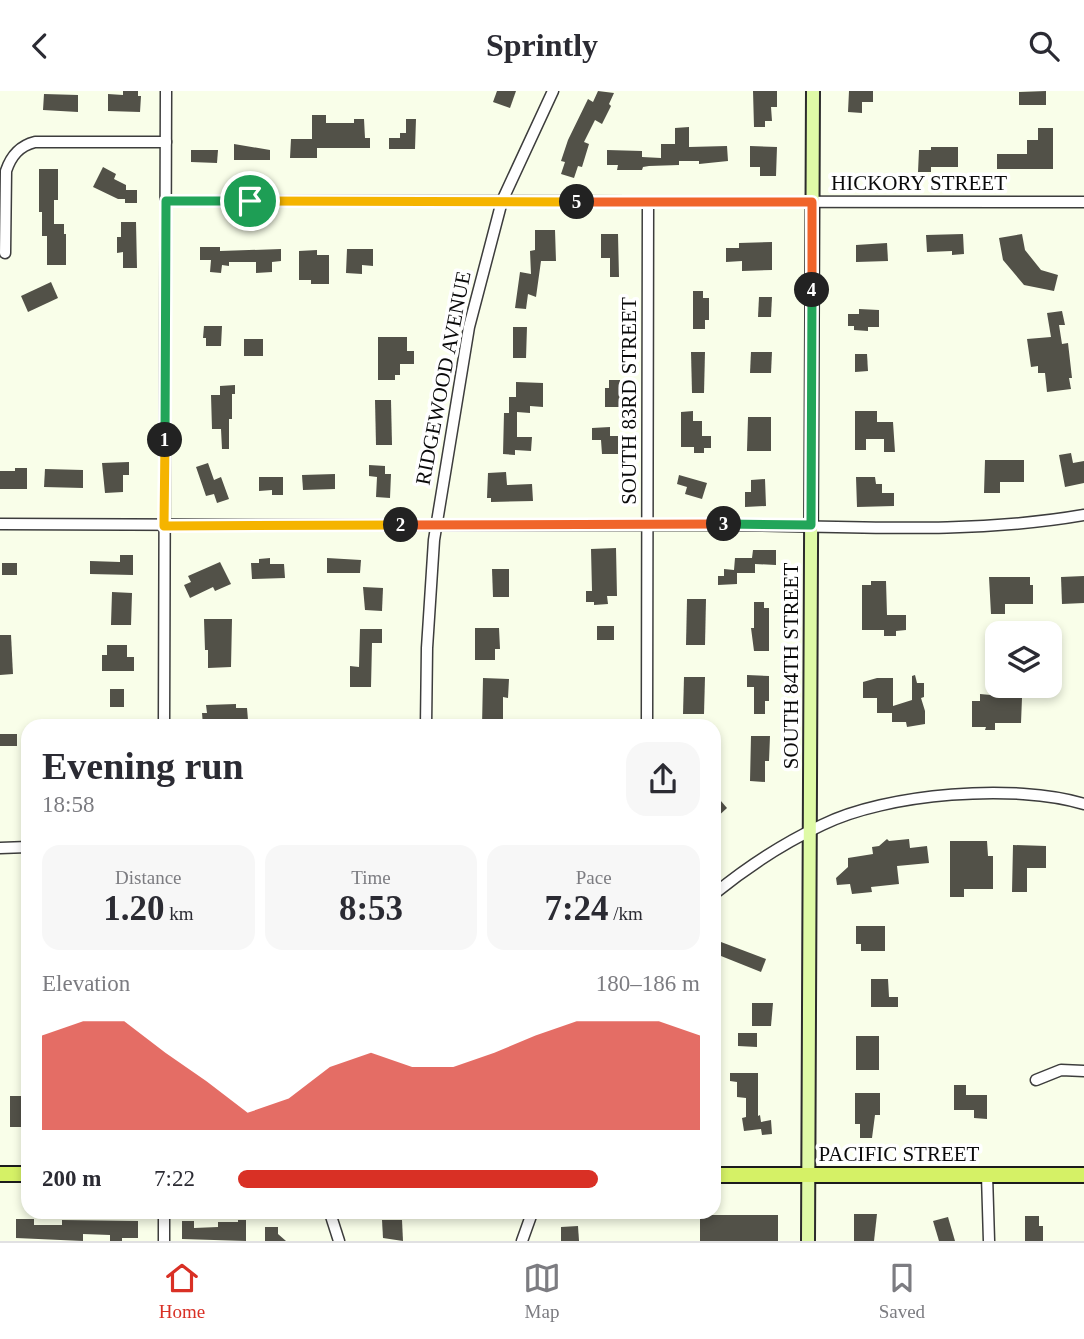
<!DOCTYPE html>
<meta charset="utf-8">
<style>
:root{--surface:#fff;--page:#f7f7f7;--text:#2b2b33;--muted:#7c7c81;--line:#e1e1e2;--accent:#d93025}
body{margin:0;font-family:Georgia,serif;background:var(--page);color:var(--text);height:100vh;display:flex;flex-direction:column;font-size:26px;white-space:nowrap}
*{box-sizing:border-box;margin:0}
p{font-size:23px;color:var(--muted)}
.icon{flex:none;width:38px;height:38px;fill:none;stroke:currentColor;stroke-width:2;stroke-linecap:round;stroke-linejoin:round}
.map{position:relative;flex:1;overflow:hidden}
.drawer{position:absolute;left:21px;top:628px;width:700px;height:500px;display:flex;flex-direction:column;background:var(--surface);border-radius:21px;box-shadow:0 4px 10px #0003}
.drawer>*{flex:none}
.fabs{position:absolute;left:985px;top:530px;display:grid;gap:14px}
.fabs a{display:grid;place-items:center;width:77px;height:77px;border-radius:14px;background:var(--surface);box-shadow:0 4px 10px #0003;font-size:35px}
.pin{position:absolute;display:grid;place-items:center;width:60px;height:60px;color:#fff;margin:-30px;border:4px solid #fff;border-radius:50%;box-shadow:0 2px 7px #0007}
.km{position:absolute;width:35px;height:35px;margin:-18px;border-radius:50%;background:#222;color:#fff;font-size:19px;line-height:35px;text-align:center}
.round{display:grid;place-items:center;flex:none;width:74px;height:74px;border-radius:21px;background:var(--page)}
.summary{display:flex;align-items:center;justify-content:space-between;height:119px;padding:0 21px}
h1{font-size:38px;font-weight:800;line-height:52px}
.figures{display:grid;grid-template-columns:repeat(3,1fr);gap:10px;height:119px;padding:7px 21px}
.figures div{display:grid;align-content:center;border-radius:18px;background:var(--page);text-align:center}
.figures b{font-size:35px;font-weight:800}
.figures small{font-size:19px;font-weight:400}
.figures p{font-size:19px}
.chart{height:196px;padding:14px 21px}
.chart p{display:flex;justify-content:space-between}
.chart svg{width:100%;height:126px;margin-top:7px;fill:var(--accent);opacity:.7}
ul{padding:0 21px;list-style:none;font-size:23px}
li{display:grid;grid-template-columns:112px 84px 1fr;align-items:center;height:52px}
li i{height:18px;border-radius:9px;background:var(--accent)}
header{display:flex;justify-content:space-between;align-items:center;height:91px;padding:0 21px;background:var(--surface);font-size:32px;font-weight:800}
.tab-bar{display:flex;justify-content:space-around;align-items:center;height:98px;border-top:2px solid var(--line);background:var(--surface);font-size:19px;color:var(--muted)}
.tab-bar a{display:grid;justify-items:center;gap:4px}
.tab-bar .current{color:var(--accent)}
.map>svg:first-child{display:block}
.building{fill:#525148}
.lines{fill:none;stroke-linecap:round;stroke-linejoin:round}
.street-casing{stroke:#3d3d3d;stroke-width:13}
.secondary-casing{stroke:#2c2c2c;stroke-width:16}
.primary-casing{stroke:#1b1b1b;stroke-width:18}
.street{stroke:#fff;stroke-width:10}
.secondary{stroke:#dffaa7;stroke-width:12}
.primary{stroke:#d5f166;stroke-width:14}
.split-1-casing{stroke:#fff;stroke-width:14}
.split-2-casing{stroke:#fff;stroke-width:14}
.split-3-casing{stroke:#fff;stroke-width:14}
.split-4-casing{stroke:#fff;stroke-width:14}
.split-5-casing{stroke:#fff;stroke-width:14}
.split-6-casing{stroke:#fff;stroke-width:14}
.split-1{stroke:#22a559;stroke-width:9}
.split-2{stroke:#f5b400;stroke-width:9}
.split-3{stroke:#f0652b;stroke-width:9}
.split-4{stroke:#22a559;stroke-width:9}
.split-5{stroke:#f0652b;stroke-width:9}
.split-6{stroke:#f5b400;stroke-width:9}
.labels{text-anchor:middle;stroke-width:7;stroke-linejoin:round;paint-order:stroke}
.street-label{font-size:21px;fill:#0a0a0a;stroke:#fff}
</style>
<header><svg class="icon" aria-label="back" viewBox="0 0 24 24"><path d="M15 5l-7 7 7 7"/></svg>Sprintly<svg class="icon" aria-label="search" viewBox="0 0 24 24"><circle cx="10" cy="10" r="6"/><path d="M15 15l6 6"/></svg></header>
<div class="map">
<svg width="1084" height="1150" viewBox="0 0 1084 1150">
<rect width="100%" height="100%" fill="#f9fee9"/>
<g class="building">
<path d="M123 0H138V5H141L140 21 108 20V3L123 4Z"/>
<path d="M497 0H516L510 17 493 11Z"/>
<path d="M598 0 614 2 609 13 611 15 602 33 595 29 584 51 589 53 582 76 578 75 574 87 561 83 565 71 561 70 568 49 588 8 593 11Z"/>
<path d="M753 0H777V16H771L772 30H765V36H754Z"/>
<path d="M849 0H873V11H862V22L848 21Z"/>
<path d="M1046 0V14H1019V1Z"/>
<path d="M44 3 78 4V21L43 19Z"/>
<path d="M312 24H326V32H354V28H364L365 47H370V57H317V67H290L291 48H312Z"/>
<path d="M406 28H416L415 58H389V47H400V42H406Z"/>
<path d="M689 36V56L727 55 728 70 699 73V70H679V74L649 75 643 76 642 79H617L618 74H607V59L642 60V66L661 67V53H675V37Z"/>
<path d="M1038 37H1053V78H997V63H1027V49H1038Z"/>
<path d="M234 53 270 59V69H234Z"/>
<path d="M750 55 777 56 776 85H760V76H750Z"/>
<path d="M931 56H958V76H931V81H918L919 59H931Z"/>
<path d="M191 59H218L217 72 191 71Z"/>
<path d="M103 76 116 83 114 88 126 94V99H137V112H125V108H118L93 96Z"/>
<path d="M39 78H58V109H54V133H64V143H66V174H47V145H42V121H39Z"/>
<path d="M121 131H136L137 177H123V161L117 162V146H121Z"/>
<path d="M535 139H555L556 170H541L536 206 528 203 526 218 515 217 520 181 531 183 530 160 535 159Z"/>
<path d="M601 143H618L619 186H610V167H601Z"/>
<path d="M963 143 964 163 952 164V160L927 161 926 144Z"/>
<path d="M1022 143 1025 159 1041 179 1058 184 1054 200 1024 194 1003 169 999 147Z"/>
<path d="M772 151V179L742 180V170L726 171V157H739V152Z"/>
<path d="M887 152 888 170 856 171V154Z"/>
<path d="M200 156H220V160L281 158V170L272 171V181L256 182V171H229V175L222 174 221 182 210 181 211 169H200Z"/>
<path d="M347 158H373V175L362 174V183L346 182Z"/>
<path d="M317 159V164H329V193H311V189H299V160Z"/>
<path d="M51 191 58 207 28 221 21 205Z"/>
<path d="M693 200H703V207H709V229H705V238H693Z"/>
<path d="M759 206H772L771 226H758Z"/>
<path d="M859 218 879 219V236H868V240L854 239V235H848V223H859Z"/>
<path d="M1062 220 1065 234H1059L1062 253 1068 252 1072 287H1069L1071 298 1047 301 1045 282H1038V275L1031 276 1027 248 1051 246 1047 222Z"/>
<path d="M204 235H222L221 255H206V247H203Z"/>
<path d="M513 236H527L526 267H513Z"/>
<path d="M378 246H407V260H414V273H400V284H395V289H378Z"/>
<rect x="244" y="248" width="19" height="17"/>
<path d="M691 261H705L704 302H692Z"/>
<path d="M751 261H772L771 282H750Z"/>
<path d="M855 263H867L868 280 855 281Z"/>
<path d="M609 289H620V316H605V297H609Z"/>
<path d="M516 291 543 292V316L530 315V322L517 321V346H532L531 360 515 359V364L503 363 504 322H509V306H516Z"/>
<path d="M235 294V303H232V328H229V358H222L221 338H212L211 304H220V295Z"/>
<path d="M375 309H391L392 354H376Z"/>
<path d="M693 320V330H702V345H711V357H704V362H694V356H681V321Z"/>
<path d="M855 320H877V331H893L895 361H884V348H866V359H855Z"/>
<path d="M748 326H771V360H747Z"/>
<path d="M610 336V345H618V363H602L601 349H592V337Z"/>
<path d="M1071 362 1073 372 1084 370V392L1065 396 1059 364Z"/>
<path d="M985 369H1024V391H1000V402H984Z"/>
<path d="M129 371V384H123V401L105 402 102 372Z"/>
<path d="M208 372 214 389 221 386 229 408 217 412 214 403 206 405 196 376Z"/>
<path d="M369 374 385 375V383H391L390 407 376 406 377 386 369 385Z"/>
<path d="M15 377H27V398H0V380H15Z"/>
<path d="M45 378 83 379V397L44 396Z"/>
<path d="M506 381 507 394 532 393 533 410 491 411V407H487L488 382Z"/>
<path d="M335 383V398L303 399 302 384Z"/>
<path d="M679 384 707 392 702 408 685 403 687 396 677 393Z"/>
<path d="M259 386H283V404H272V399L259 400Z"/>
<path d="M856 386H875L876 393H882V402H894V415L857 416Z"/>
<path d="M765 388 766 415 745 416V401H751V389Z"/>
<path d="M616 457 617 505H607L608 513 594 514V511H586V500H592L591 458Z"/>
<path d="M753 459H776V474L755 473V482H737V493L718 494V485H724V478L734 479 735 467H752Z"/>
<path d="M120 464H133V484L90 483V470L120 471Z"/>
<path d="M270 467V473H284L285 487 252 488 251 472H259V468Z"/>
<path d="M327 467 361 469 360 482H327Z"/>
<path d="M220 471 231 493 215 500 213 496 190 507 184 494 191 491 188 485Z"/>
<rect x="2" y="472" width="15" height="12"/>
<path d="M492 478H509V506H493Z"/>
<path d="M1084 485V512L1062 513 1061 486Z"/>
<path d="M989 486H1030V494H1033V513H1005V523H991Z"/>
<path d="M871 490H886L887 524H906V539L896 540V545H884V539H862V494H871Z"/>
<path d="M363 496 383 497 382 520 365 519Z"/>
<path d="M112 501 132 502 131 534H111Z"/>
<path d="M687 508H706L705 554H686Z"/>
<path d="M754 511H764V517H769V560H754L751 537H754Z"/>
<path d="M204 528H232L231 576 208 577V559H205Z"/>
<rect x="597" y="535" width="17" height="14"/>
<path d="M475 537H499L500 558H495V569H475Z"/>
<path d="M360 538H382V552H372L371 596H350V575L359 576Z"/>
<path d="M0 544H11L13 583 0 584Z"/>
<path d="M107 554H127V566H134V580H102V564H107Z"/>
<path d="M747 584 769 585V610H765V623H754V596H747Z"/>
<path d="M915 584 917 592H924V606L921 607 925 620V633L907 636 906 631H892V622H877V607H863V591L877 587H893V615L912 609V585Z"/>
<path d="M684 586H705L704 623H683Z"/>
<path d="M483 587 509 588 508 607 503 606V635H482Z"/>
<rect x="110" y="598" width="14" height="18"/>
<path d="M980 603 1022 607 1021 632H995V639H985L986 636H972V610H980Z"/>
<path d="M236 613V617H247L248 629 219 630 220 634 203 635 202 622H207L206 614Z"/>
<rect x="0" y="643" width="17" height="12"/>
<path d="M751 645H770L769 670H765V691L750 690Z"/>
<path d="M714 702 727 717 714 729Z"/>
<path d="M887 748 889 750 909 748 910 757 927 755 929 772 897 775 899 793 871 796 872 801 852 803 850 793 837 794 836 787 848 776V767L873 763 872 756 879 755Z"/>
<path d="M950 750H987L988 765H993V798H964V806H950Z"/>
<path d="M1013 754 1046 755V777H1027V801H1012Z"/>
<path d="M856 835H885V860H861V853H856Z"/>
<path d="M721 851 766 868 761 881 716 863Z"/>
<path d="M871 888H888L889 906H898V916H871Z"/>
<path d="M752 912H773L771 935H752Z"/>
<path d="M738 942H757V956L738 955Z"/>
<rect x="856" y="945" width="23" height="34"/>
<path d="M730 982H758V1025L760 1024 761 1031 771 1029 772 1043 762 1044 761 1038 744 1040 742 1027 746 1026V1007L737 1006V991L730 990Z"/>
<path d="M954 994H966V1004H987V1028L974 1027V1019H954Z"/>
<path d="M855 1002H880V1024H875L872 1047H860V1033H855Z"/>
<path d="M10 1005H24V1011H28V1036H10Z"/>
<path d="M854 1123H877L874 1150H854Z"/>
<rect x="700" y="1124" width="78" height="26"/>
<path d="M1025 1125H1039V1135H1043V1150H1025Z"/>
<path d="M948 1126 955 1150H939L933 1130Z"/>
<path d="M16 1128H34V1134H62V1129L138 1130V1147H122V1150H110V1144L83 1143V1150L16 1147Z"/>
<path d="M238 1129H246V1150L182 1148V1130H194V1137L218 1136V1131H238Z"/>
<path d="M382 1129H402L403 1150 383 1147Z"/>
<path d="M578 1135 579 1150H561V1136Z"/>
<path d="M265 1136H278V1143L286 1150H265Z"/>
</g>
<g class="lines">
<defs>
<g id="street">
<path d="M166 110 1084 111"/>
<path d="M5 162 6 80C11 65 19 55 35 51H166"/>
<path d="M0 433C233 435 465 434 698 434 825 433 959 446 1084 424"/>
<path d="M164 635 166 0"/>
<path d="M426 635 427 557 434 449 469 236 502 110 553 0"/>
<path d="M647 635 648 112"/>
<path d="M0 757 28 756"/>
<path d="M714 803C747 776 784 752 822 734 886 702 1016 692 1084 713"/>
<path d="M1036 989 1061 979 1084 980"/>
<path d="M987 1084 989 1150"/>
<path d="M330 1122 339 1150"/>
<path d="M164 1150V1122"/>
<path d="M522 1150 532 1122"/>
</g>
<path id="secondary" d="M808 1150 813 0"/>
<g id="primary">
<path d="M0 1083H28"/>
<path d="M714 1084H1084"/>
</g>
</defs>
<use href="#street" class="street-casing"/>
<use href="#secondary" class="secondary-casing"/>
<use href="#primary" class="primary-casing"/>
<use href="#street" class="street"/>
<use href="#secondary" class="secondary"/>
<use href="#primary" class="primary"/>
</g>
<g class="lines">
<defs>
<path id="split-1" d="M165 349 166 110H250"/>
<path id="split-2" d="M165 349 164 435 401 434"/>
<path id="split-3" d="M401 434 724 433"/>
<path id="split-4" d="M724 433 811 434 812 199"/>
<path id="split-5" d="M577 111H812V199"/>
<path id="split-6" d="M250 110 577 111"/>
</defs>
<use href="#split-1" class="split-1-casing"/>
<use href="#split-2" class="split-2-casing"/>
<use href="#split-3" class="split-3-casing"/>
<use href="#split-4" class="split-4-casing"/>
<use href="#split-5" class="split-5-casing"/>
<use href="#split-6" class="split-6-casing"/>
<use href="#split-1" class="split-1"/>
<use href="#split-2" class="split-2"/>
<use href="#split-3" class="split-3"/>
<use href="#split-4" class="split-4"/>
<use href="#split-5" class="split-5"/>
<use href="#split-6" class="split-6"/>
</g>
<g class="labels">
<g class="street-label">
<text x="919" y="99">HICKORY STREET</text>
<text transform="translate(443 287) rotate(-79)" y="7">RIDGEWOOD AVENUE</text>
<text transform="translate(629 310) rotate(-90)" y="7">SOUTH 83RD STREET</text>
<text transform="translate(791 575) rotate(-90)" y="7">SOUTH 84TH STREET</text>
<text x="899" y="1070">PACIFIC STREET</text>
</g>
</g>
</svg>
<div class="fabs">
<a><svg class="icon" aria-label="layers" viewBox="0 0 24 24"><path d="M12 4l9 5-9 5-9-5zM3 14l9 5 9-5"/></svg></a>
</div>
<div class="pin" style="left:250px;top:110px;background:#1e9e55"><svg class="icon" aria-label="arrive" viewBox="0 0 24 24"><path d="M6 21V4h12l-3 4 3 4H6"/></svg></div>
<b class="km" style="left:165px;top:349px">1</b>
<b class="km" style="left:401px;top:434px">2</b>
<b class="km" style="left:724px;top:433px">3</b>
<b class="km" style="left:812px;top:199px">4</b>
<b class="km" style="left:577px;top:111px">5</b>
<section class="drawer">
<div class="summary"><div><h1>Evening run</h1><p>18:58</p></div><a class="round"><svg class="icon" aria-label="share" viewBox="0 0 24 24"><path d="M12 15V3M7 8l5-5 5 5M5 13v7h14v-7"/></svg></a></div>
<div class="figures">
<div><p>Distance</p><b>1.20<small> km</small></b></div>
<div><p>Time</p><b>8:53</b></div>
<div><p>Pace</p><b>7:24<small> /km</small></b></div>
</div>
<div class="chart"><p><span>Elevation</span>180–186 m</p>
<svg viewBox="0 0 160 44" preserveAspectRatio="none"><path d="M0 44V11L10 6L20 6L30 17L40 27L50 38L60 33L70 22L80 17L90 22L100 22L110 17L120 11L130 6L140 6L150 6L160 11V44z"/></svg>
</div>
<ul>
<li><b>200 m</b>7:22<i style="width:78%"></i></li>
</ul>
</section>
</div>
<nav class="tab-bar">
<a class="current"><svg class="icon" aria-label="home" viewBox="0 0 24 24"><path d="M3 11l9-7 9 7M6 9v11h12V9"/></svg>Home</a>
<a><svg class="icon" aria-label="map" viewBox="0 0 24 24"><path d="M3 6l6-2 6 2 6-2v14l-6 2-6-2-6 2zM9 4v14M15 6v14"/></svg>Map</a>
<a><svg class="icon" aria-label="saved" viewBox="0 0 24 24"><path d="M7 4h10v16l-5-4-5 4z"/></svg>Saved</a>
</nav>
